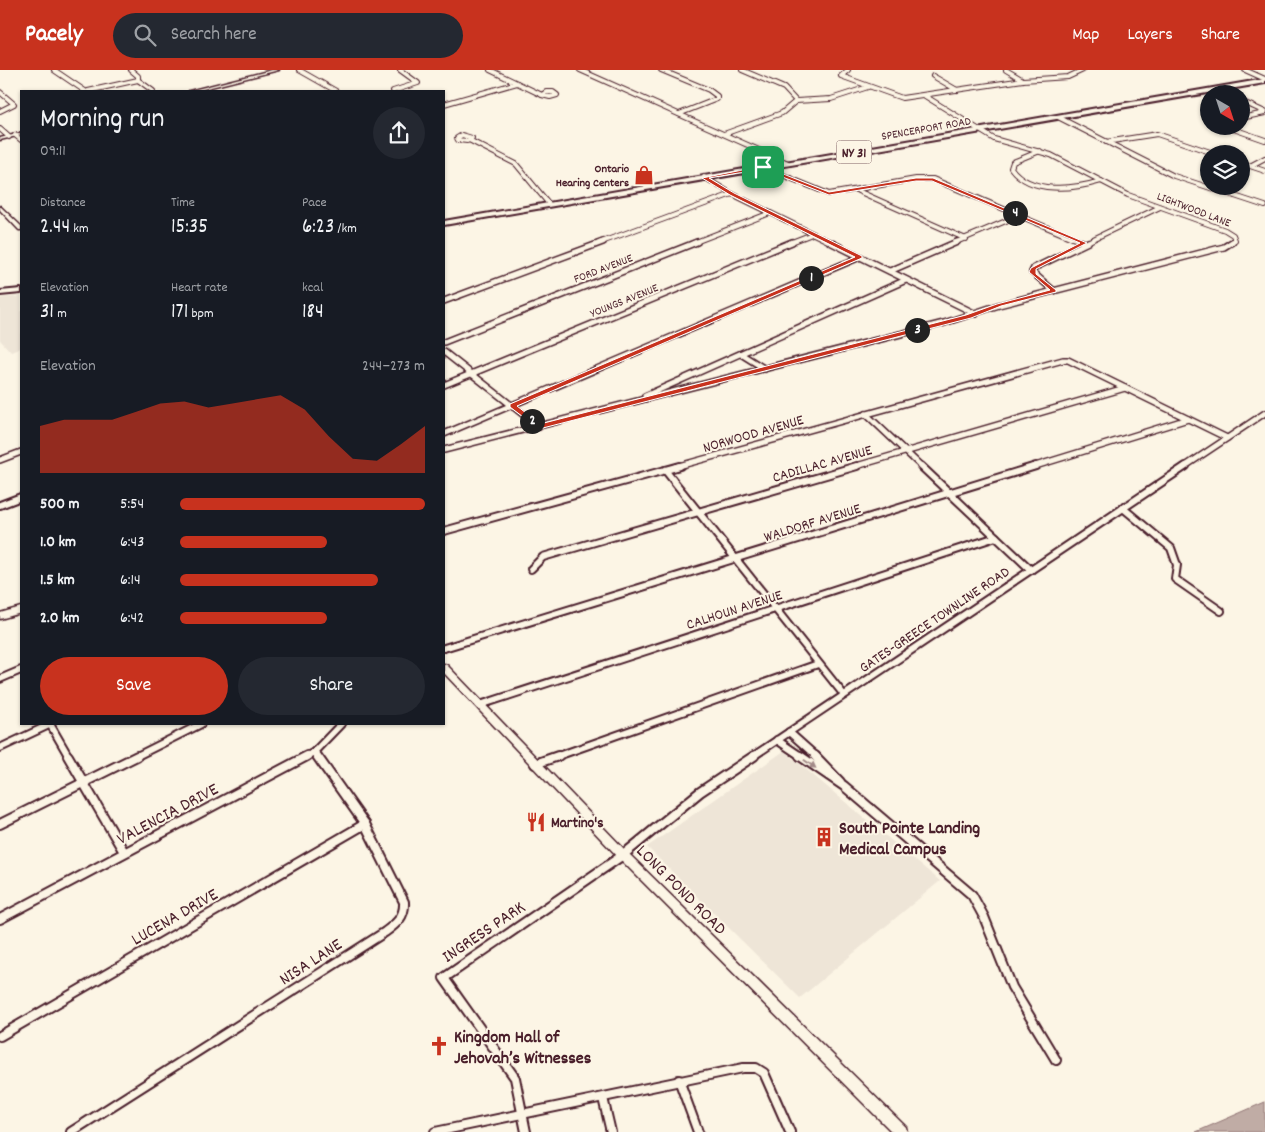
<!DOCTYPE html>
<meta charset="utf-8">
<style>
:root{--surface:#171b24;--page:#242831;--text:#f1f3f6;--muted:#9ea1a6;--accent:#c8321e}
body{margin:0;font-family:Dekko,sans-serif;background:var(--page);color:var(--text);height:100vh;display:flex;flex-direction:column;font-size:19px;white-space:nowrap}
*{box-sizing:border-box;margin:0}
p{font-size:16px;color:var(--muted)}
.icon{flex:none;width:28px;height:28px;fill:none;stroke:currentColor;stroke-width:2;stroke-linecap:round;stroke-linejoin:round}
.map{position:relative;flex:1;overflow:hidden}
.details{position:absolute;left:20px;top:20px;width:425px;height:635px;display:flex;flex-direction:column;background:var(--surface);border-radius:0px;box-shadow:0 1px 4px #0004}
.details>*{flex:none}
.needle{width:32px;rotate:141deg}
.controls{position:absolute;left:1200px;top:15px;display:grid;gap:10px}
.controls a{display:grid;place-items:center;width:50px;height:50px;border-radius:50%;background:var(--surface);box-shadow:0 1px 4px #0004;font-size:25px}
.pin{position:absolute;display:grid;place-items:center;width:42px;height:42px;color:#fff;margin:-21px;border-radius:10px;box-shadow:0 2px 8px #0006}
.km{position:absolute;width:25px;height:25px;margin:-12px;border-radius:50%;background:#222;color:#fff;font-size:14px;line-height:25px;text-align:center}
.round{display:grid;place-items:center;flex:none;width:52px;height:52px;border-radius:26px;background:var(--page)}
.overview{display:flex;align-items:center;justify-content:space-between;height:85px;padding:0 20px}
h1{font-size:28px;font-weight:600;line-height:38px}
.stats{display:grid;grid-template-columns:repeat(3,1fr);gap:8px;height:85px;padding:5px 20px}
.stats div{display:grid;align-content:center}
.stats b{font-size:21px;font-weight:600}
.stats small{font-size:14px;font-weight:400}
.stats p{font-size:14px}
.chart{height:140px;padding:10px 20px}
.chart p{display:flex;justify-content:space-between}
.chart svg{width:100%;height:90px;margin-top:5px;fill:var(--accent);opacity:.7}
.primary-button{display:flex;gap:10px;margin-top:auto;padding:10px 20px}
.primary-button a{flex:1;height:58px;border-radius:30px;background:var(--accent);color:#fff;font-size:20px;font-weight:600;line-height:58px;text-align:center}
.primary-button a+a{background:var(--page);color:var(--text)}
ul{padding:0 20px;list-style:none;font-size:16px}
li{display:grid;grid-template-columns:80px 60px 1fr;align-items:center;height:38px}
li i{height:12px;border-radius:6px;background:var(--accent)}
header{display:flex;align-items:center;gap:30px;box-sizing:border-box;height:70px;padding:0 25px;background:var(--accent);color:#fff}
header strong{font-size:24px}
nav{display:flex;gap:28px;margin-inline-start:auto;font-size:18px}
.search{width:350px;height:45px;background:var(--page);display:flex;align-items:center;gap:12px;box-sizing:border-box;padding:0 18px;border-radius:28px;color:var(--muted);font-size:19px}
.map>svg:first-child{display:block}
.built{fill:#eee5d7}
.water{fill:#c0aca5;stroke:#917474}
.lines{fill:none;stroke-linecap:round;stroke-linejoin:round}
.minor-far3-casing{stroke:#4a1f2b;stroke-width:6}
.minor-far2-casing{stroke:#4a1f2b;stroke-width:8}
.minor-far1-casing{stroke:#4a1f2b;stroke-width:10}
.minor-casing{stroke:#4a1f2b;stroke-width:12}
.tertiary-casing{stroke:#4a1f2b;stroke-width:3}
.secondary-casing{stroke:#4a1f2b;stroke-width:3}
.primary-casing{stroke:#4a1f2b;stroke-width:4}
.minor-far3{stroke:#fcf5e5;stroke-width:4}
.minor-far2{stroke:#fcf5e5;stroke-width:5}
.minor-far1{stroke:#fcf5e5;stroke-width:6}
.minor{stroke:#fcf5e5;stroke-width:8}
.tertiary{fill:#fcf5e5;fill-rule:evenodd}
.secondary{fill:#fcf5e5;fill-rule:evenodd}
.primary{fill:#fcf5e5;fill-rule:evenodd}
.oneway{fill:#a38a88}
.route{fill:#c8321e;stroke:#fff;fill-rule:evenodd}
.labels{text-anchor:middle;stroke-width:4;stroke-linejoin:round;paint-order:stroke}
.far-street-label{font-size:12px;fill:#4a1f2b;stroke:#fcf5e5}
.far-poi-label{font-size:12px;font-weight:bold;fill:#4a1f2b;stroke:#fcf5e5;text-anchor:end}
.shield{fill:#fcf5e5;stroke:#7f5f63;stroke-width:1}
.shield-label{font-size:14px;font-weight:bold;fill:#4a1f2b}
.street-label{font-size:15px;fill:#4a1f2b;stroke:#fcf5e5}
.poi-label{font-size:15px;font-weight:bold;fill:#4a1f2b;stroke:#fcf5e5;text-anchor:start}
.near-street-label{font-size:18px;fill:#4a1f2b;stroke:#fcf5e5}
.near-poi-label{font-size:18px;font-weight:bold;fill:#4a1f2b;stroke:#fcf5e5;text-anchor:start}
</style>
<header>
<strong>Pacely</strong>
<div class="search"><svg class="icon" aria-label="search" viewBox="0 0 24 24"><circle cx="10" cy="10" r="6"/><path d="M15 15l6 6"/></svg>Search here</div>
<nav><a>Map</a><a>Layers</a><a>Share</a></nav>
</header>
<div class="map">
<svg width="1265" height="1062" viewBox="0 0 1265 1062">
<rect width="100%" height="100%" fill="#fcf5e5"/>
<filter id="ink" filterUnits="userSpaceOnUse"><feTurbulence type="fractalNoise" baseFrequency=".02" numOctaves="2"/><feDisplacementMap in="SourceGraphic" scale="10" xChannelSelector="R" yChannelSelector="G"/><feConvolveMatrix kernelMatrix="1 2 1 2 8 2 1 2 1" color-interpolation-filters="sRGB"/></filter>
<g filter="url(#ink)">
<g class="built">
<path d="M21 226V278L11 282 0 270V228Z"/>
<path d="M784 681 940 811 800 928 647 777Z"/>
</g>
<path class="water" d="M1265 1032V1062H1196Z"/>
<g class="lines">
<defs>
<g id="minor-far3">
<path d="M54 0 85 21"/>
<path d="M299 0 336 21"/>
<path d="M490 0 542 25"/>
<path d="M580 0 788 93"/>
<path d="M661 0 709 20 717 26V29L679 44"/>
<path d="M848 0 841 6 902 28 1023 10 1068 7 1083 0"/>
<path d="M1006 0 1023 10"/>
<path d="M1245 0 1265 9"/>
<path d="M933 6 957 20"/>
<path d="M138 10 153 21"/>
<path d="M1218 20 1227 24"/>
<path d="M88 21 138 10V6L131 0"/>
<path d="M393 21 418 13 400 0"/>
<path d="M0 22 14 34 0 41"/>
<path d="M546 22H553L557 25 550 27 542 25Z"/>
<path d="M925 26 994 69 1051 85 1128 125 1225 160 1233 165 1235 170 1230 173"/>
<path d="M796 31 831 29 868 17"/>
<path d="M1241 31 1265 42"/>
<path d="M444 34 517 13"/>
<path d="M1058 47 1174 106 1265 136"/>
<path d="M1241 48 1265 43"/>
<path d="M1225 56 1265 70"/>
<path d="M0 59 9 67"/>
<path d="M724 64 782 43 796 31 784 18 742 0"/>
<path d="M15 65 21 70"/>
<path d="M462 65 472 68 467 71 458 70 457 68Z"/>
<path d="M469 70 516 94 549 134"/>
<path d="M1106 72 1157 64 1216 84"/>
<path d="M1040 81 1013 92 1011 98C1031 125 1074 119 1101 111"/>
<path d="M1241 93 1265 101"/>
<path d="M1250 96 1265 88"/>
<path d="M763 97 829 124 916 109H933L1084 173"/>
<path d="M704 107 732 124 832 173"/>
<path d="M858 121 966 169"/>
<path d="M599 173 732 124"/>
<path d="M693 173 770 143"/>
<path d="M789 173 812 164"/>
<path d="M954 173 1020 145"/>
<path d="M1085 173 1160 137"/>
</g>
<g id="minor-far2">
<path d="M830 172 976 244"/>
<path d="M1082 172 1084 173"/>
<path d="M890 201 957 172"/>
<path d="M1054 221 1032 202 1034 198 1088 172"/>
<path d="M444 231 603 172"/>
<path d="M444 272 697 172"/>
<path d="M444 282 539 357"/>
<path d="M741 284 765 299"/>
<path d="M444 315 792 172"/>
<path d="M645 326 906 210"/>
<path d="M866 344 922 397"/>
<path d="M444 364 860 187"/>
<path d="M444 380 944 253 999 235 1224 177 1232 172"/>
<path d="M0 390 21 382"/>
<path d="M675 397 1063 290H1068L1227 368"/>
<path d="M853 397 1125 318"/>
<path d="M1032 397 1188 349"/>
<path d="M1184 397 1265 343"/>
</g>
<g id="minor-far1">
<path d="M921 396 1031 500"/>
<path d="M665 400 844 625"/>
<path d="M0 435 21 427"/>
<path d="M1123 438 1171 478 1177 495 1175 509 1221 541"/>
<path d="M444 461 680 396"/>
<path d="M531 499 543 487 857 396"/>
<path d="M444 578 1036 396"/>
<path d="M0 609 21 600"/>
<path d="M480 635 996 467"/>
<path d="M50 654 69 687"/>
<path d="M789 662 817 687"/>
<path d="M777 670 802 687"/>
<path d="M0 678 51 654"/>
<path d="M314 682 318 687"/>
<path d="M135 687 201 654"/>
<path d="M305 687 314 682 341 654"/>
<path d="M555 687 818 594"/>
<path d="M752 687 1186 396"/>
</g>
<g id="minor">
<path d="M68 686 124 782"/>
<path d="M800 686 844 716 972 825 984 847 1012 917 1056 990"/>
<path d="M815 686 840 712"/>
<path d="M535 694 558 686"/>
<path d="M0 754 137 686"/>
<path d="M0 849 307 686"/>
<path d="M0 966 365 754"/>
<path d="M679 1010 698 1062"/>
<path d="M603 1028 611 1062"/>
<path d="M71 1062 385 862C396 854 405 847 404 832L365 754 317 686"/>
<path d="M435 1062 743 998H756L764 1003 790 1062"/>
<path d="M526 1062 515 1008 444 908 623 785 700 722 754 686"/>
</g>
<g id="tertiary">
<path d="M272 0H279L195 21H189Z"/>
<path d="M21 63V65L0 70V68Z"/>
<path d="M0 136 21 156V160H19L0 140Z"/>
<path d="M21 537V543L0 549V543Z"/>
</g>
<path id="secondary" d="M444 594 447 595 627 782 906 1057 907 1062H892L619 788 444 603Z"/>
<g id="primary">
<path d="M1265 9V13L444 155V151Z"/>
<path d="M21 219V223L0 225V221Z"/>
</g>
</defs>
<use href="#minor-far3" class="minor-far3-casing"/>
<use href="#minor-far2" class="minor-far2-casing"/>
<use href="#minor-far1" class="minor-far1-casing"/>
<use href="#minor" class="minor-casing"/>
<use href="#tertiary" class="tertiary-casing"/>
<use href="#secondary" class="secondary-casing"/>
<use href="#primary" class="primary-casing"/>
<use href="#minor-far3" class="minor-far3"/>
<use href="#minor-far2" class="minor-far2"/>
<use href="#minor-far1" class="minor-far1"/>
<use href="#minor" class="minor"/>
<use href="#tertiary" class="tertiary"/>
<use href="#secondary" class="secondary"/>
<use href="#primary" class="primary"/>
</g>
<defs><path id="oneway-solid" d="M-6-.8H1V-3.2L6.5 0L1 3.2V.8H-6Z" transform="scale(1.25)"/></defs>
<use class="oneway" href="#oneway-solid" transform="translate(810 694) rotate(35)"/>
</g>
<path class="route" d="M763 96 829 122 916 108H933L1087 173 1036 199V204L1056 220V222L1001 236 971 248 539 359 510 337V334L855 187 730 125 702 108ZM762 99 829 125 916 111H932L1080 173 1031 198 1029 202 1050 220 997 234 966 245 540 354 517 336 862 188V186L734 123 709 108Z"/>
<defs>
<symbol id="shop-bare" viewBox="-9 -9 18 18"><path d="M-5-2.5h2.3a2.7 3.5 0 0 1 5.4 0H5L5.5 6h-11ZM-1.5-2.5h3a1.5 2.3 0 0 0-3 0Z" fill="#c8321e" stroke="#fcf5e5" stroke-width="2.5" paint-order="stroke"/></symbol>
<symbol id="restaurant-bare" viewBox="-9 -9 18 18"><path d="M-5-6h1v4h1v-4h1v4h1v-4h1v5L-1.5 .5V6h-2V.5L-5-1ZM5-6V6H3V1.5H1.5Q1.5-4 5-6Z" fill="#c8321e" stroke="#fcf5e5" stroke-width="2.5" paint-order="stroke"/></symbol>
<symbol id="building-bare" viewBox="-9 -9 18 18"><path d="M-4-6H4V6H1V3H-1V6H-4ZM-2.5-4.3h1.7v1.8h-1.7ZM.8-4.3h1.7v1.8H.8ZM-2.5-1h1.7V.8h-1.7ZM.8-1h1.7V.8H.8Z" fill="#c8321e" stroke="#fcf5e5" stroke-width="2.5" paint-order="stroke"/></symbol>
<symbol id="church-bare" viewBox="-9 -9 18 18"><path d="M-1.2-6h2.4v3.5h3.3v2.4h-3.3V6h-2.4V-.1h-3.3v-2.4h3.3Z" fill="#c8321e" stroke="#fcf5e5" stroke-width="2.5" paint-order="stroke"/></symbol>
</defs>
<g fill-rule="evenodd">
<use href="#shop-bare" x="630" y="91" width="28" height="28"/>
<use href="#restaurant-bare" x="522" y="738" width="28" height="28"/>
<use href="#building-bare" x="810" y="753" width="28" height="28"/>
<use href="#church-bare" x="425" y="962" width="28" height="28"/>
</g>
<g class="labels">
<g class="far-street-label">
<text transform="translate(926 58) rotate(-10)" y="4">SPENCERPORT ROAD</text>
<text transform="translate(1194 139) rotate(21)" y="4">LIGHTWOOD LANE</text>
<text transform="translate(603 198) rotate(-21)" y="4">FORD AVENUE</text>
<text transform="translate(624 230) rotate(-22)" y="4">YOUNGS AVENUE</text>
</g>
<g class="far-poi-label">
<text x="629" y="102">Ontario<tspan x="629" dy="14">Hearing Centers</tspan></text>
</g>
<rect class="shield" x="836.5" y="70.5" width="35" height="23" rx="4"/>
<g class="shield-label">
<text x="854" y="87">NY 31</text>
</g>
<g class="street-label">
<text transform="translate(753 363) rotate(-16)" y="5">NORWOOD AVENUE</text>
<text transform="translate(822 393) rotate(-16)" y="5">CADILLAC AVENUE</text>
<text transform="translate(812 452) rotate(-17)" y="5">WALDORF AVENUE</text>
<text transform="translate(734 539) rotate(-18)" y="5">CALHOUN AVENUE</text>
<text transform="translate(934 549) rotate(-34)" y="5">GATES-GREECE TOWNLINE ROAD</text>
</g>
<g class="poi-label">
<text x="551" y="757">Martino's</text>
</g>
<g class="near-street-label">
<text transform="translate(167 743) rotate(-28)" y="6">VALENCIA DRIVE</text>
<text transform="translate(682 819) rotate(45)" y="6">LONG POND ROAD</text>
<text transform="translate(174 846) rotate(-30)" y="6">LUCENA DRIVE</text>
<text transform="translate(483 861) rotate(-34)" y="6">INGRESS PARK</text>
<text transform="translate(310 891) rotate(-33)" y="6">NISA LANE</text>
</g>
<g class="near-poi-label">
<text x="839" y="763">South Pointe Landing<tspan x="839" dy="21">Medical Campus</tspan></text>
<text x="454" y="972">Kingdom Hall of<tspan x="454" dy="21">Jehovah’s Witnesses</tspan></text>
</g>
</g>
</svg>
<div class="controls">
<a><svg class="needle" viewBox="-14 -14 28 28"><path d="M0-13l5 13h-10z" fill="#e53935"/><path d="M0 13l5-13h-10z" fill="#9ea1a6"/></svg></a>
<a><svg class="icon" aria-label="layers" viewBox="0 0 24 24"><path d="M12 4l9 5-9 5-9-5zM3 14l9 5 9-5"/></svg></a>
</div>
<div class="pin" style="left:763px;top:97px;background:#1e9e55"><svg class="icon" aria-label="arrive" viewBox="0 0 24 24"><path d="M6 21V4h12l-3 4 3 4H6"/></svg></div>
<b class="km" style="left:811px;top:208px">1</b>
<b class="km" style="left:532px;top:351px">2</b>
<b class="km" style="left:917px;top:260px">3</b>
<b class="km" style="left:1015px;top:143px">4</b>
<section class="details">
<div class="overview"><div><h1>Morning run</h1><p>09:11</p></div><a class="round"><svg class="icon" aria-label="share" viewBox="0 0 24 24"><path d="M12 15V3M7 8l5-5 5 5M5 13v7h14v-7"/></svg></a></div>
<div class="stats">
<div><p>Distance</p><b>2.44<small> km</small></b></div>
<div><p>Time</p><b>15:35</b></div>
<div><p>Pace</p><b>6:23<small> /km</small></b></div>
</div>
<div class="stats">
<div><p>Elevation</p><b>31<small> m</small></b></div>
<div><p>Heart rate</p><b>171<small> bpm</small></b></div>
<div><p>kcal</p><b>184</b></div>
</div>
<div class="chart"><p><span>Elevation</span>244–273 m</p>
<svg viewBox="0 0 160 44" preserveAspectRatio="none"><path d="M0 44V21L10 18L20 18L30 18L40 14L50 10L60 9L70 12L80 10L90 8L100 6L110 13L120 26L130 37L140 38L150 30L160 21V44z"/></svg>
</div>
<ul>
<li><b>500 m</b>5:54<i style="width:100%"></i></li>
<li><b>1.0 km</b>6:43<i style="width:60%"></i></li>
<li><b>1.5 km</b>6:14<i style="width:81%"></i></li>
<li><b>2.0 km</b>6:42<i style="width:60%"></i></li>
</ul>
<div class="primary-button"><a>Save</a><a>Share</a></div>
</section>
</div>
